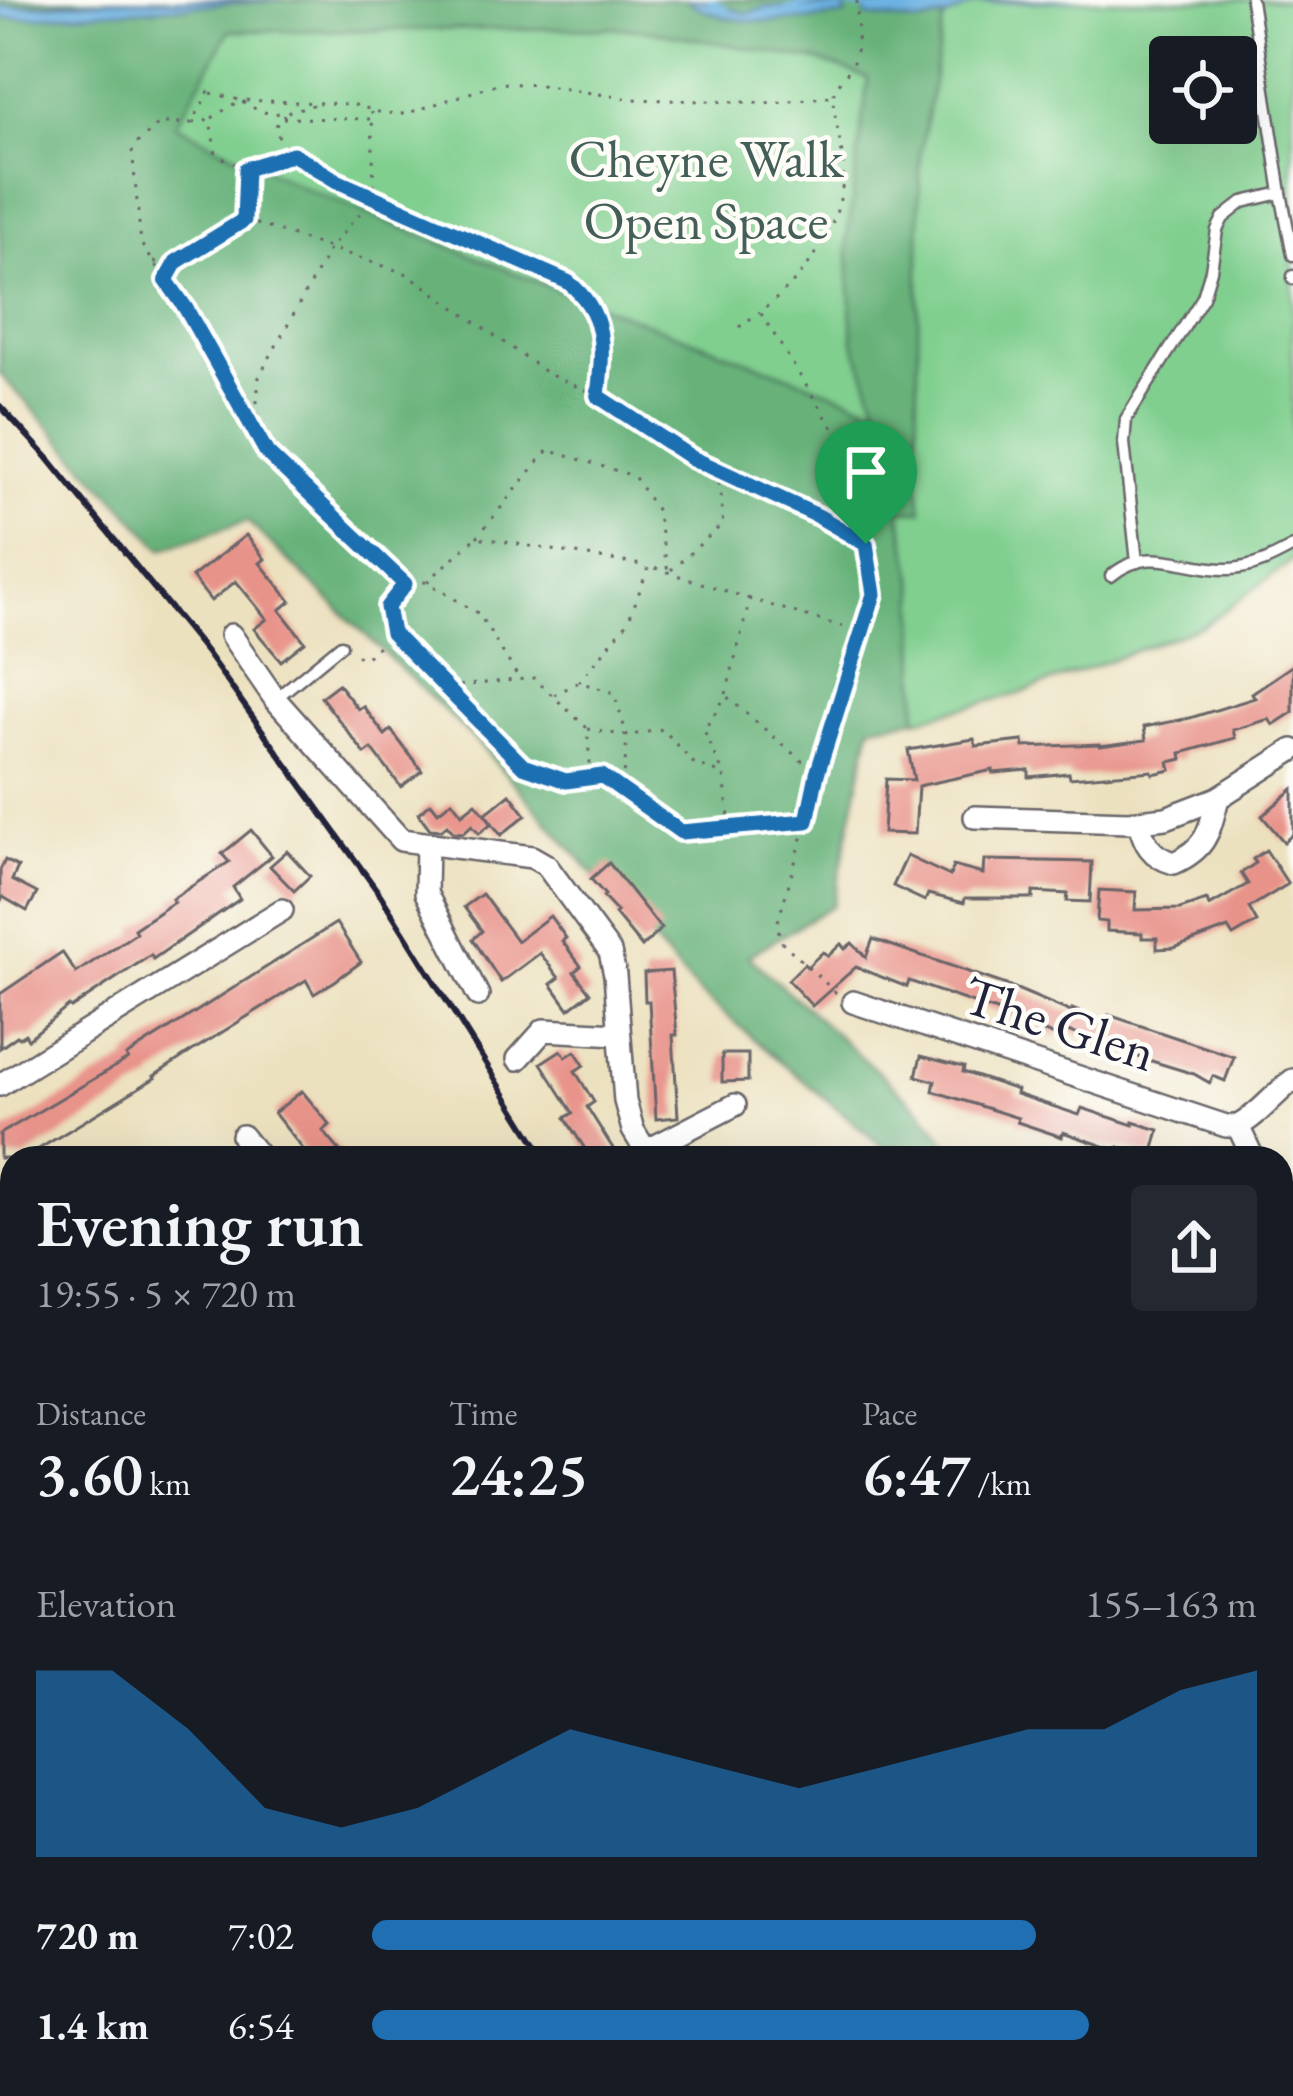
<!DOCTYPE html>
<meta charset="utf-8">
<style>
:root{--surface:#171b24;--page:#242831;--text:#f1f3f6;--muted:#9ea1a6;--accent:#1f6fb2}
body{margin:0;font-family:"EB Garamond",serif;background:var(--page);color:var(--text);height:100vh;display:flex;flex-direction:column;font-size:45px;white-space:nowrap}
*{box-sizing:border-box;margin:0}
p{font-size:39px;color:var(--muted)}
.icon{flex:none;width:66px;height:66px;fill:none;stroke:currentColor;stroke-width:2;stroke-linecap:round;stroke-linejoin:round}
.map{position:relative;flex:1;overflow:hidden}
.sheet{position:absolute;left:0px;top:1146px;width:1293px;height:951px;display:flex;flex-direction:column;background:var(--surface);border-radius:36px 36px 0 0;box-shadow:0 12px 48px #0002}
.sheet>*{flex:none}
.controls{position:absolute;left:1149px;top:36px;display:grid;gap:24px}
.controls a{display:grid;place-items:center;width:108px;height:108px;border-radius:12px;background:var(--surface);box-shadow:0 12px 48px #0002;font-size:60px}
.pin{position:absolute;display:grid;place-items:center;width:102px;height:102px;color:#fff;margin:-123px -51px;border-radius:50% 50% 50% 0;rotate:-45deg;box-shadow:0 0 12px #0007}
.pin .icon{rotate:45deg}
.round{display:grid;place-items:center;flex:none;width:126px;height:126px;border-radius:12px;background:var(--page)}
.head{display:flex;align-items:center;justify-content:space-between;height:204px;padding:0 36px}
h1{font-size:66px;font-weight:600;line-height:90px}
.metrics{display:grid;grid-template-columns:repeat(3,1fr);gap:18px;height:204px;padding:12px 36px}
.metrics div{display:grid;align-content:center}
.metrics b{font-size:60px;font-weight:600}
.metrics small{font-size:33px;font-weight:400}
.metrics p{font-size:33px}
.chart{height:336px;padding:24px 36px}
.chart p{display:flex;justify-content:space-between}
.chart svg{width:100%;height:216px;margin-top:12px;fill:var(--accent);opacity:.7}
ul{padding:0 36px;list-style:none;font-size:39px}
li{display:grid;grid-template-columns:192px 144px 1fr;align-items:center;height:90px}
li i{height:30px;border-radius:15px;background:var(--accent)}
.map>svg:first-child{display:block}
.green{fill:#80cf8f;stroke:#517865;stroke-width:3;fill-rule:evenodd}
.forest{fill:#68b27a;stroke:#456a5a;stroke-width:3;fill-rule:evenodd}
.water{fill:#6cb2e2;stroke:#476a8e;stroke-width:3}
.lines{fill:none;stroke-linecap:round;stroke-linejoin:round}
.stream{stroke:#6cb2e2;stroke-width:6}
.canal{stroke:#6cb2e2;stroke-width:21}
.building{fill:#e8938a}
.lane-casing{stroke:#696569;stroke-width:15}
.street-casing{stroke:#696569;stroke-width:26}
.secondary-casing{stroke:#696569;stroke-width:34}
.path{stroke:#696569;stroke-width:3;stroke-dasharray:3 9;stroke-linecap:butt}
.lane{stroke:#fff;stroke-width:10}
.street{stroke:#fff;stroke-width:21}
.secondary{stroke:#f9e7c3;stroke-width:30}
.rail{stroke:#22223b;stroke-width:6}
.route-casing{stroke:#fff;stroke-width:24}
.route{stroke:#1f6fb2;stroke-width:15}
.labels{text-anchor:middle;stroke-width:9;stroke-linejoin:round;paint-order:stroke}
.park-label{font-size:54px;fill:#435f58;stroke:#fdfcf7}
.street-label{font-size:54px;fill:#22223b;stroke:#fdfcf7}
</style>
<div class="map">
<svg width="1293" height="2096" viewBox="0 0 1293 2096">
<rect width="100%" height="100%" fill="#fdfcf7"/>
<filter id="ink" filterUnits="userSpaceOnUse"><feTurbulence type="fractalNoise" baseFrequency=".00833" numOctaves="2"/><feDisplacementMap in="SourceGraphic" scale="24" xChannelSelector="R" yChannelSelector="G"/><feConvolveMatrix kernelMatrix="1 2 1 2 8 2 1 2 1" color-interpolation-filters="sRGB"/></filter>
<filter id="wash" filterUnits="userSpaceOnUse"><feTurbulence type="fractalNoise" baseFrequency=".004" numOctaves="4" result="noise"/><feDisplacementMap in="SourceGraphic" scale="48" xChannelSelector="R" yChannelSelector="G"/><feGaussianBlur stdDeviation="2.7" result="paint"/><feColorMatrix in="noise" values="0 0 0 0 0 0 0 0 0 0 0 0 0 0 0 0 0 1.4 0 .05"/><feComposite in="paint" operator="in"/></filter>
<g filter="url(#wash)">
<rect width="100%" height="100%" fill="#ece1bf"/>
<g class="green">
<path d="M26 0H1293V560L1205 625 1019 694 917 719 916 588 879 410 550 287 301 187 68 71ZM1170 57H1236V123H1170Z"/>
<path d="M0 1490H12V2032L0 2038Z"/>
<path d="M12 2071V2085H168L170 2096H0V2077Z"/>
<path d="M359 2085H899L907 2096H364Z"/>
</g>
<path class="forest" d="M0 0H947L920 157 917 468 922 511 899 510 916 588 917 719 871 726 833 905 748 956 921 1110 958 1158H896L696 990 479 744 247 521 162 549 0 374ZM634 28 819 61 868 78 847 239 853 340 878 409 550 287 301 187 176 125 229 31Z"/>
<g class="water">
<path d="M117 0H281L0 19V7Z"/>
<path d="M687 0H703L745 13 767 7H846V16C795 20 730 32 687 0Z"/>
<path d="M912 0H1073L978 3 947 17 922 23 866 17 865 6Z"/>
</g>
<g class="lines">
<g class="stream">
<path d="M710 0 725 8"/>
<path d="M788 8 820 1 869 9"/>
</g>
<g class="canal">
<path d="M0 2065 12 2060"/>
<path d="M185 2085 187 2096"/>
</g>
</g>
<g id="blocks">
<g class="building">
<path d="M246 535 265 559 260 563 291 601 280 610 305 642 281 661 254 629 267 619 236 581 211 601 192 577Z"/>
<path d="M1293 665V712L1273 725 1269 719 1233 730 1235 738 1181 753 1182 759 1169 762 1171 770 1153 774 1152 771 1070 778 1069 773 1029 777V770L993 773V770L918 786 915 834 883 833 886 779 914 780 908 750 974 739 976 746 1023 741 1024 747 1100 744V746L1146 740 1144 727 1190 718 1255 698 1252 693Z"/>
<path d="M338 684 358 709 363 706 385 735 391 730 422 771 401 787 372 749 365 754 321 697Z"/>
<path d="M1293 789V834L1284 842 1262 816Z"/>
<path d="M510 794 526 815 501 835 485 814Z"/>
<path d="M452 801 462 814 476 803 492 823 479 833 472 825 463 833 453 832 447 825 441 830 430 829 418 813 431 803 438 812Z"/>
<path d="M251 830 272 856 233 887 240 899 153 959 151 955 71 1008 69 1006 28 1039 25 1034 19 1038 17 1036 0 1048V994L62 952 76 973 136 933 134 929 174 902 172 899 229 862 222 854Z"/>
<path d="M1266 850 1288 884 1249 908 1257 922 1233 936 1228 928 1174 948 1157 949V938H1142V933L1107 931V922L1097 921 1099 890 1136 892 1135 910 1180 909 1207 900 1209 906 1248 884 1241 873 1256 863 1253 859Z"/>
<path d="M287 851 310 876 294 891 270 866Z"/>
<path d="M907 856 950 876 953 866 983 874 984 860 1092 862 1090 902 1067 901 1068 894 1033 892V898H965L964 903 928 894 925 901 893 886Z"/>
<path d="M5 860 18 867 12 880 37 893 27 911 3 897 0 902V870Z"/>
<path d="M609 863 661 929 642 947 615 914 617 912 603 897 605 895 591 879Z"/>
<path d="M482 894 517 941 550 916 566 938 562 941 581 966 574 972 590 993 569 1009 551 984 559 978 540 953 501 982 473 939 482 931 464 907Z"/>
<path d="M336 923 361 962 335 981 314 994 306 980 192 1051 154 1076 155 1078 24 1158H0V1134L128 1059 126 1056Z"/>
<path d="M873 939 1012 987 1071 1012 1072 1009 1106 1022 1109 1015 1234 1057 1225 1081 1213 1076 1210 1083 1194 1074 1099 1045V1043L1060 1028 1057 1037 1042 1031 1043 1027 909 981 907 987 856 967 812 1006 788 980 804 964 807 967 823 952 828 956 841 944 845 949 852 943 866 957Z"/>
<path d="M671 971 677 1035H673L678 1117 656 1119 649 1001H645L644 973Z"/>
<path d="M561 1050 566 1057 575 1051 584 1065 575 1071 594 1102 587 1107 619 1158H591L565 1118 573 1113 541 1063Z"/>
<path d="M722 1054H748V1081L722 1082Z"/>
<path d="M921 1056 964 1067 963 1072 1017 1090 1016 1094 1079 1115 1082 1108 1133 1125V1122L1159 1130 1152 1156 1119 1147 1118 1151 1063 1132 1062 1137 1017 1122 1018 1118 933 1091 935 1081 916 1076Z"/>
<path d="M302 1091 330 1125 323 1131 346 1158H310L274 1113Z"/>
</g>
</g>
</g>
<g filter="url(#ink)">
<use href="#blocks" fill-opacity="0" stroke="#696569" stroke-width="3"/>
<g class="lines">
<defs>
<g id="lane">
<path d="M1251 0 1281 193"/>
<path d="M1293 276V279"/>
<path d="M1137 562 1124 443 1126 419 1203 297 1211 270 1217 230 1223 218 1243 202 1281 193 1293 255"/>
<path d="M1111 576C1152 542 1185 571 1230 569 1254 568 1273 558 1293 547"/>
<path d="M275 699 341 645"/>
<path d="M0 1626 12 1627"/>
<path d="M0 1969 12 1963"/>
</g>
<g id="street">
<path d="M231 635 275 699 401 840 532 857 546 865 610 952 615 975 625 1101 633 1130 650 1158"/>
<path d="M975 817 1129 822 1166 818 1218 798 1293 750"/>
<path d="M1139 822C1144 843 1151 857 1174 863 1207 848 1209 832 1218 798"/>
<path d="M427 844 426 893 478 995"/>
<path d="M853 1002 1226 1126H1238"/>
<path d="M518 1059 544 1030 618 1034"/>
<path d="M0 1085 282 910"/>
<path d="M1238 1126C1259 1115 1274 1094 1293 1080"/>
<path d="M1238 1126 1253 1158"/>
<path d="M242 1136 260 1158"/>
<path d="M646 1151 735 1105"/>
<path d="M1281 1385 1293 1375"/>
<path d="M1281 1693 1293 1694"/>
</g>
<g id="secondary">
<path d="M0 1471H12"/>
<path d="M913 2085 922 2096"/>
</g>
</defs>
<use href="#lane" class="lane-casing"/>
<use href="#street" class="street-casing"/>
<use href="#secondary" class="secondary-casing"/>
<g class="path">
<path d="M209 91 192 123H160L132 148 141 244 185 307 267 453 405 584"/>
<path d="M211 93 240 100 352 104 382 113 405 114 500 83 540 85 631 99 775 103 831 96"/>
<path d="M285 115 277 121 276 132C290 156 314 167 337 181L568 282C609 314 603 349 599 396"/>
<path d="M212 118 240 100C275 123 282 111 318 104"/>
<path d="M283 118 370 119"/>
<path d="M193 123 210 120 216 155 246 169 292 154"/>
<path d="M245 220 408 274 548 374 599 396 692 458 818 516 867 544"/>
<path d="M154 262H176L245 220 246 169"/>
<path d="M166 280 175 263"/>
<path d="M739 327 760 312"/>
<path d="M255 427 259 377 330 248 374 197 372 112"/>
<path d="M477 537 548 450 634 476 657 511 668 572"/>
<path d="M671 570 723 524 718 472"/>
<path d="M427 582 477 537 647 566"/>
<path d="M391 631 387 607 405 584 427 582 479 614 520 680"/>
<path d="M357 655 364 659 392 633 523 766 566 781 602 776 681 832 805 821"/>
<path d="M579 682 628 622 649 566 750 599"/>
<path d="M448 687 534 678 587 728 591 776"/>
<path d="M726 694 750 599 860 632"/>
<path d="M554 695 579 682 614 693 627 736 623 791"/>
<path d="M588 729 627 736 663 729 692 762 722 774"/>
<path d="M730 827 724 775 704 730 726 696 816 773"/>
<path d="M836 993 782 942 777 925 807 821 817 774 874 594 854 455 829 422 760 312C806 277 847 223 843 162 842 149 832 105 833 97 835 84 852 71 855 56 859 39 857 18 857 0"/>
<path d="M0 1864 12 1877"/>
<path d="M1281 1904 1293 1919"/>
<path d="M156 2085 158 2096"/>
<path d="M171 2085 173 2096"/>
<path d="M306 2085 311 2096"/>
<path d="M3 2096 22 2085"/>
</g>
<use href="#lane" class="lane"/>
<use href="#street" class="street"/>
<use href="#secondary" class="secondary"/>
<g class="rail">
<path d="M0 406 47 457 206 652 381 896 545 1158"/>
<path d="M1215 2085 1226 2096"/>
</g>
</g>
</g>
<g class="lines" filter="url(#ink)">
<defs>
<path id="route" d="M293 154 337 181 568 282C608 314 603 350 598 396L692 458 818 516 866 544 874 594 817 774 807 821 681 832 602 776 566 781 523 766 392 633 387 607 405 584 267 453 185 307 166 280 176 262 244 220 246 169Z"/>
</defs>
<use href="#route" class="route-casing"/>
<use href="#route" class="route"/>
</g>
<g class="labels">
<g class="park-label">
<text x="706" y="177">Cheyne Walk<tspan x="706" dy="62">Open Space</tspan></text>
</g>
<g class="street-label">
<text transform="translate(1060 1023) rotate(18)" y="19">The Glen</text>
</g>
</g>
</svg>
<div class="controls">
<a><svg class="icon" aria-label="locate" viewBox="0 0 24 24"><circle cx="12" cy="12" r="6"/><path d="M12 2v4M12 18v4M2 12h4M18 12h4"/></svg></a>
</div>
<div class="pin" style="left:866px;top:544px;background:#1e9e55"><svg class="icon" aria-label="arrive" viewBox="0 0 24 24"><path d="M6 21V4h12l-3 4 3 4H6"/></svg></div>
<section class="sheet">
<div class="head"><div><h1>Evening run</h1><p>19:55 · 5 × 720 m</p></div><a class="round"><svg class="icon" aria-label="share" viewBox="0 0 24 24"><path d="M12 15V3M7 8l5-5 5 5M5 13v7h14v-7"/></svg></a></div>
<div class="metrics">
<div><p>Distance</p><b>3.60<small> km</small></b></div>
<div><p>Time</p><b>24:25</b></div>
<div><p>Pace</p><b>6:47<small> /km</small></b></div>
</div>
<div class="chart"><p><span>Elevation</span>155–163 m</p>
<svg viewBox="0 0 160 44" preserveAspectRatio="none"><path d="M0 44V6L10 6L20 18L30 34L40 38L50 34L60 26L70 18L80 22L90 26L100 30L110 26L120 22L130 18L140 18L150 10L160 6V44z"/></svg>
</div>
<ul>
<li><b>720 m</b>7:02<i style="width:75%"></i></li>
<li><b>1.4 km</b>6:54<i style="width:81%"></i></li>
</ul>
</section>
</div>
